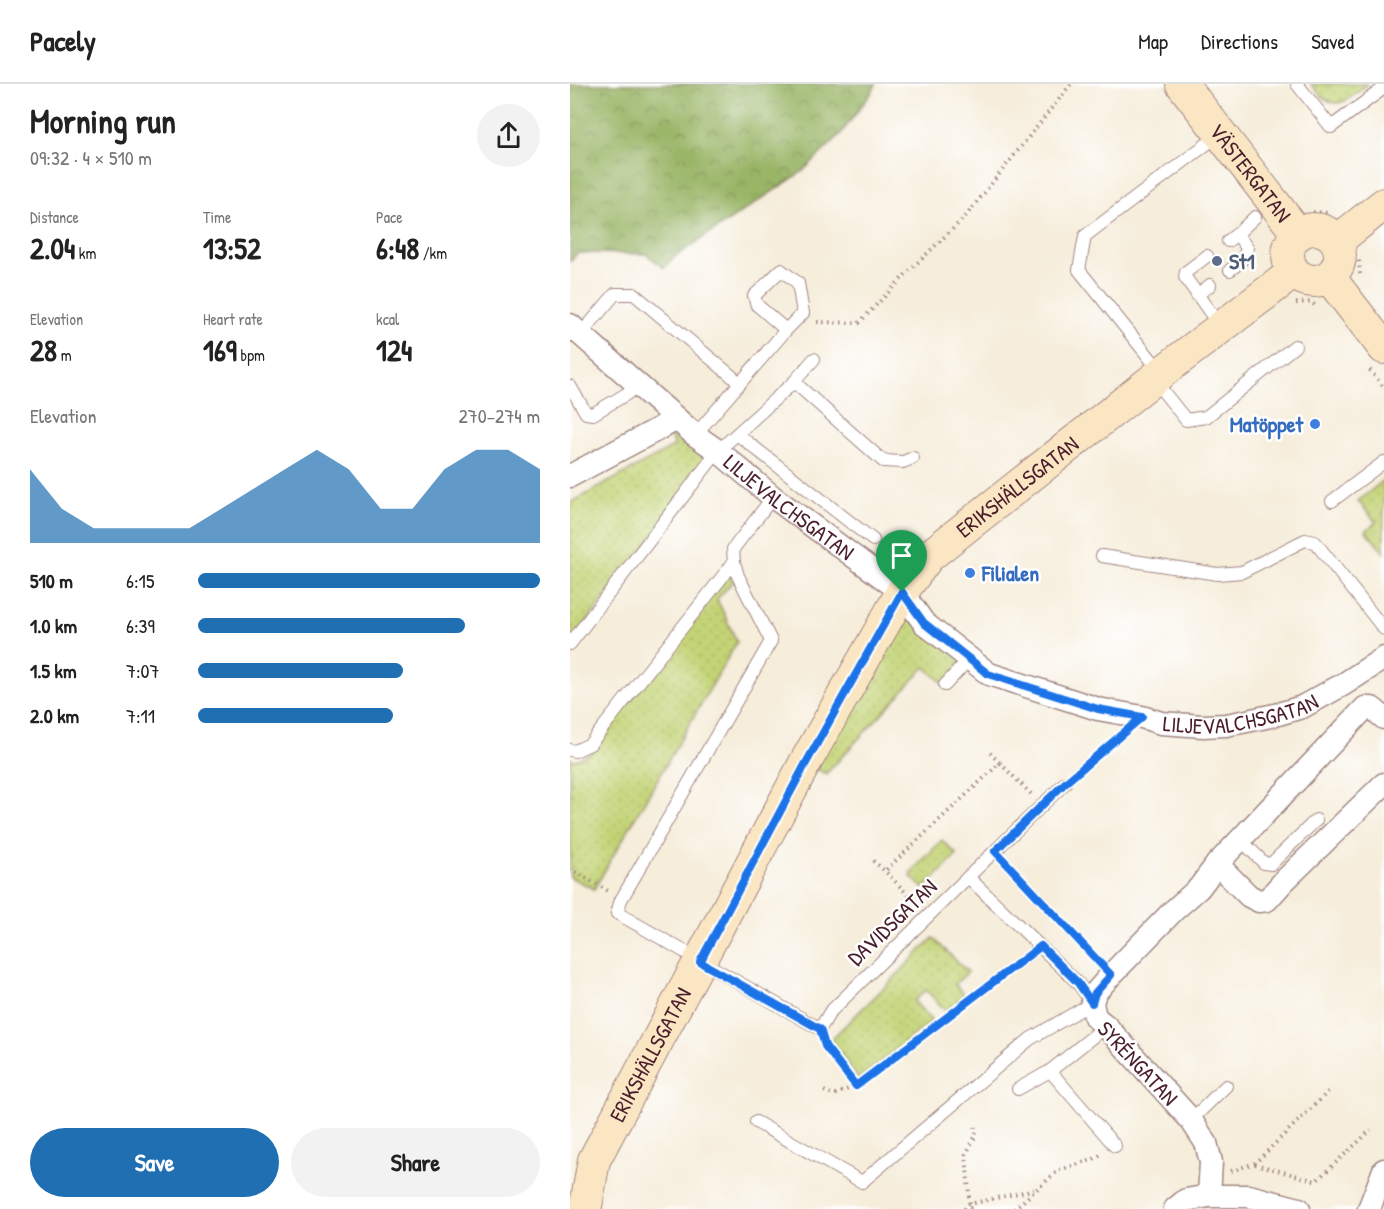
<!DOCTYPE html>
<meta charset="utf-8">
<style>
:root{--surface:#fff;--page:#f2f2f2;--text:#222;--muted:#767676;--line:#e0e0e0;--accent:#1f6fb2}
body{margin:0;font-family:"Patrick Hand",sans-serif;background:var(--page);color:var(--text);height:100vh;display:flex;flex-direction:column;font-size:22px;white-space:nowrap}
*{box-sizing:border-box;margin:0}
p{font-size:20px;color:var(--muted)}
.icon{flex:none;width:33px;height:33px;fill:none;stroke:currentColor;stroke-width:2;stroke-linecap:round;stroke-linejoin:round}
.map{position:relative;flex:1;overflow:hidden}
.sheet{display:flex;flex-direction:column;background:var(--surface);width:570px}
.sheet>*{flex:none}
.pin{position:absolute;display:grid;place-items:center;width:51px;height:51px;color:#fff;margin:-62px -26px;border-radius:50% 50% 50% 0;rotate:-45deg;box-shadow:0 0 6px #0007}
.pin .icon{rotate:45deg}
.round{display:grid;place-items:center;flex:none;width:63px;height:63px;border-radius:32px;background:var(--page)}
.overview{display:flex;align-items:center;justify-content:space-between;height:102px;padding:0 30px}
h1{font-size:33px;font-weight:800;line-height:45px}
.stats{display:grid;grid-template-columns:repeat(3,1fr);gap:9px;height:102px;padding:6px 30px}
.stats div{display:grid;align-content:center}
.stats b{font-size:30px;font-weight:800}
.stats small{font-size:16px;font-weight:400}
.stats p{font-size:16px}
.chart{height:168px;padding:12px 30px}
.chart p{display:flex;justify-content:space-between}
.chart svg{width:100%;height:108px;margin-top:6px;fill:var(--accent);opacity:.7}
.action{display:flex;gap:12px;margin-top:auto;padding:12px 30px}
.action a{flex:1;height:69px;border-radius:36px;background:var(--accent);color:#fff;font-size:24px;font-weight:800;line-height:69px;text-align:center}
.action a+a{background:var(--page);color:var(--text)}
ul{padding:0 30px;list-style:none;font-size:20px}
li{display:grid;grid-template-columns:96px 72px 1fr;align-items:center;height:45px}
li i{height:15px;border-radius:8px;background:var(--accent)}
header{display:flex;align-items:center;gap:36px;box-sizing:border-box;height:84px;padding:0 30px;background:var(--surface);border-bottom:2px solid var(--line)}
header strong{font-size:28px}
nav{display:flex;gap:33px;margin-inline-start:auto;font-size:21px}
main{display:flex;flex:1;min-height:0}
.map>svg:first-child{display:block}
.grass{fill:url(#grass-dots);stroke:#867950;stroke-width:1.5}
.forest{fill:url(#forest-crowns);stroke:#726a48;stroke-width:1.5}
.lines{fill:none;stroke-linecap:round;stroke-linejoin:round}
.lane-casing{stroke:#a08682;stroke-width:14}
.street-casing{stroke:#a08682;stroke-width:25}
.secondary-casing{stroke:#a08682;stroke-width:34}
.path{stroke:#a08682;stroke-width:4;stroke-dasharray:1.5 4.5;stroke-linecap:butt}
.lane{stroke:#fff;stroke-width:12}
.street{stroke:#fff;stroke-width:22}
.secondary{stroke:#fbe6c4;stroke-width:32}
.route-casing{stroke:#fff;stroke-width:12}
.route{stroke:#1a73e8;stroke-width:8}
.service-dot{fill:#5c6f8a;stroke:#fff;stroke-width:2}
.shop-dot{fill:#3f7fe0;stroke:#fff;stroke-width:2}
.labels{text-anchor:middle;stroke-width:5;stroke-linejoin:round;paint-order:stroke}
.street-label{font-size:22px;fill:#4a1f2b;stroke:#fff}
.service-label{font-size:22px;font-weight:bold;fill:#4e5e75;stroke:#fff;text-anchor:start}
.shop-label{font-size:22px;font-weight:bold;fill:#366cbe;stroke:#fff;text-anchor:end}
</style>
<header>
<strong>Pacely</strong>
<nav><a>Map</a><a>Directions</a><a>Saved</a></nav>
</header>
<main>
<section class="sheet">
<div class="overview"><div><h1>Morning run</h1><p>09:32 · 4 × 510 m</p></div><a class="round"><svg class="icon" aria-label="share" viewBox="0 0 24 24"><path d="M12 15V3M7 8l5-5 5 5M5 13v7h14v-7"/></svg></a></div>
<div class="stats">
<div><p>Distance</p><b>2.04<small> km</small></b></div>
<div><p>Time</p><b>13:52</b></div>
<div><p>Pace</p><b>6:48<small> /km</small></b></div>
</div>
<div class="stats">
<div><p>Elevation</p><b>28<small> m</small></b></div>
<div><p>Heart rate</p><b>169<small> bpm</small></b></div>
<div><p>kcal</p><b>124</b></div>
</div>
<div class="chart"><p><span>Elevation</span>270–274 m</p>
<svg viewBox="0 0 160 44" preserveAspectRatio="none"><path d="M0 44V14L10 30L20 38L30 38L40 38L50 38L60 30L70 22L80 14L90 6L100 14L110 30L120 30L130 14L140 6L150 6L160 14V44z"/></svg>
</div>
<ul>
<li><b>510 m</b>6:15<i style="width:100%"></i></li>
<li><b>1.0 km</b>6:39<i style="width:78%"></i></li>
<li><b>1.5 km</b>7:07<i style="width:60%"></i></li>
<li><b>2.0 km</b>7:11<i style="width:57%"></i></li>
</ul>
<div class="action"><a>Save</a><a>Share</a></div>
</section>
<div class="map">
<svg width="814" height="1125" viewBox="0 0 814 1125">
<defs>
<pattern id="grass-dots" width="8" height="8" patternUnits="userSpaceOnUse" patternTransform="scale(1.5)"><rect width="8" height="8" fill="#c3d375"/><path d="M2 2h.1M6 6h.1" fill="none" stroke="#a9b565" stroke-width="1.8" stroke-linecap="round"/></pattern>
<pattern id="forest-crowns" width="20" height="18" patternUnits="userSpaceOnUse" patternTransform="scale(1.5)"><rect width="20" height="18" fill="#9ab566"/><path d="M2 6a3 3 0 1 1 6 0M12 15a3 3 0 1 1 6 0" fill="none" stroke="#809354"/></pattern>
</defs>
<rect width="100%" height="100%" fill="#fff"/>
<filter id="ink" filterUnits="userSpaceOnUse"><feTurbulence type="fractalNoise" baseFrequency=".0167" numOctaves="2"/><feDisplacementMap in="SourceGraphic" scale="12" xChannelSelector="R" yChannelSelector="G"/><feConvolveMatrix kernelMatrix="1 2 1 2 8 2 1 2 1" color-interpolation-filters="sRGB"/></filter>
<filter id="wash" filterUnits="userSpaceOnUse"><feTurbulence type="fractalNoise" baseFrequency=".008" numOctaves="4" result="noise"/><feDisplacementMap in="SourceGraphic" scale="24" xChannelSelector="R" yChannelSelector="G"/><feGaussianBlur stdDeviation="1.35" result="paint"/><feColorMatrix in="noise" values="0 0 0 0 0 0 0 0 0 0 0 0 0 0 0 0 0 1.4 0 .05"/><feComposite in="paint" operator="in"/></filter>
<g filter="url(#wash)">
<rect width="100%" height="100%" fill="#f6edda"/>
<g class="grass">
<path d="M741 0H798C773 20 763 30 741 0Z"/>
<path d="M95 341 148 367 0 560V419L105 362Z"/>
<path d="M814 396V469L796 447 806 438 788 417Z"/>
<path d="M164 478 168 492 147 515 167 558 24 805 0 793V675L5 676 21 669Z"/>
<path d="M332 508 399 575 375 601 355 583 256 690 235 679Z"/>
<path d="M372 756 387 771 354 805 341 793 342 787Z"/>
<path d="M363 854 398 888 385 900 395 912 376 927 356 906 344 917 362 937 288 995 261 955 322 896Z"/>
</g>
<path class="forest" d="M0 0H306L302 8 270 51 232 88 103 174 94 184 76 170 8 169 0 178Z"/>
</g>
<g filter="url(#ink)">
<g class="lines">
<defs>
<g id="lane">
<path d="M727 0 761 43 814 4"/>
<path d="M658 157 667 150 685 133"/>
<path d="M637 172 616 188 615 193 651 244"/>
<path d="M660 186C668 180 675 175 677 164L667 150"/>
<path d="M627 211 640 201"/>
<path d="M11 250 45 210H64L170 299"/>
<path d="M591 288 509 186 515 152 650 50"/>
<path d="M584 296 616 336 636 333 725 262"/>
<path d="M224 298 313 377 333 378 343 374"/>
<path d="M0 302 16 329 23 330 58 309 66 299"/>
<path d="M167 350 303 456"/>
<path d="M125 351 216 246 187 221 184 212 211 186 228 199 233 229 216 246"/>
<path d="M762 417 814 378"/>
<path d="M532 472 647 490 672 488 735 456 745 458 814 545"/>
<path d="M0 560 148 367 224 298 244 275"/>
<path d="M375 601 399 575"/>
<path d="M0 666 5 667 20 660 164 478"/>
<path d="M670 755 694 779 701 780 746 736"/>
<path d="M398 793 495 699"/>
<path d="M480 987 545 1062"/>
<path d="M448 1005 480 987 536 942"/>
<path d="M621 1036 656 1002"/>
<path d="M186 1038 292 1098 460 955 522 919 508 899 398 793 260 928 250 945 47 829 51 816 201 557 168 492 164 478 163 465 203 413"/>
</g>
<g id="street">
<path id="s1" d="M0 241 125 351 148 367 203 413 332 508 354 539 419 590 528 625 572 633 591 639 633 642 656 641 677 637 705 631 732 623 774 600 814 574"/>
<path d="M0 392 107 335"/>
<path d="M647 780 679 812 689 817 697 816 714 797 814 700"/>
<path d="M639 1112 641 1078 636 1059 621 1036 536 942 525 933 522 919 525 909 541 891 603 827 629 804 647 780 795 624H802L814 634"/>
<path d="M605 1125 616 1116 639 1112H679L729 1125"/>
<path d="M799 1125 814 1086"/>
</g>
<g id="secondary">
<path id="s2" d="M612 0 728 150"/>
<circle cx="744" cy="171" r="26"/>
<path d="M767 157 814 120"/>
<path d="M759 193 814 264"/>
<path id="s3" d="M16 1122 24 1076 235 679 332 508 358 473 591 289 724 188"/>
</g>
</defs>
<use href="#lane" class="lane-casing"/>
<use href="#street" class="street-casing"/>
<use href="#secondary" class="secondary-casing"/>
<g class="path">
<path d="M743 128 760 129"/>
<path d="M790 190 789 176 790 174"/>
<path d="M726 219 741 218 747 223"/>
<path d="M247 238 289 239 339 187 395 133 501 0"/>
<path d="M800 286 814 304"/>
<path d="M420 669 430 679"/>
<path d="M506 689 551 651"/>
<path d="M303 777 315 787"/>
<path d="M435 778 526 875"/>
<path d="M0 785 38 807"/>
<path d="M347 820 315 787 430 679 461 710"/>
<path d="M255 960 286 1002"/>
<path d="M254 1007 263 1011 286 1002 458 871"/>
<path d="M685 1080 746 1097 801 1046"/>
<path d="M661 1087 685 1079 761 1005"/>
<path d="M394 1125 400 1120 466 1105"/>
<path d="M400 1125 396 1070 406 1051 405 1043"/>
<path d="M444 1125 489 1086 522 1076 532 1070"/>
</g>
<use href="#lane" class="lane"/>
<use href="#street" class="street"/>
<use href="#secondary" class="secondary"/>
</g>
</g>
<g class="lines" filter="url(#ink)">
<defs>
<path id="route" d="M332 508 354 539 418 590 528 625 572 633 495 699 425 767 541 891 525 909 522 919 508 899 471 862 286 1002 255 962 250 945 130 878 236 679Z"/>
</defs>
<use href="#route" class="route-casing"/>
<use href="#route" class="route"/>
</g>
<circle class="service-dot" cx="647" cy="177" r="6"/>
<g class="shop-dot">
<circle cx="745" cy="340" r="6"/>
<circle cx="400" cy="489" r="6"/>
</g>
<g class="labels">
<g class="street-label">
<text dy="8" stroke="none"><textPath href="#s2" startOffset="112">VÄSTERGATAN</textPath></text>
<text dy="8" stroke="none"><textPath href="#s3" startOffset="850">ERIKSHÄLLSGATAN</textPath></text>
<text dy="8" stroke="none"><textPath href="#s1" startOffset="285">LILJEVALCHSGATAN</textPath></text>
<text dy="8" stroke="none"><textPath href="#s1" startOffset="807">LILJEVALCHSGATAN</textPath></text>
<text transform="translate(322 838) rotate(-44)" y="8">DAVIDSGATAN</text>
<text dy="8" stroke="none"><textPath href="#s3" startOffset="166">ERIKSHÄLLSGATAN</textPath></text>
<text transform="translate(568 979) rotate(47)" y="8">SYRÉNGATAN</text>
</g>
<g class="service-label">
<text x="659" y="185">St1</text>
</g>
<g class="shop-label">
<text x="733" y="348">Matöppet</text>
<text x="412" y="497" text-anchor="start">Filialen</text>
</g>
</g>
</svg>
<div class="pin" style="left:332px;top:508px;background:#1e9e55"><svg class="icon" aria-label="arrive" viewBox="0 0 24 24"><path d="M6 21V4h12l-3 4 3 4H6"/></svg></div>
</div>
</main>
